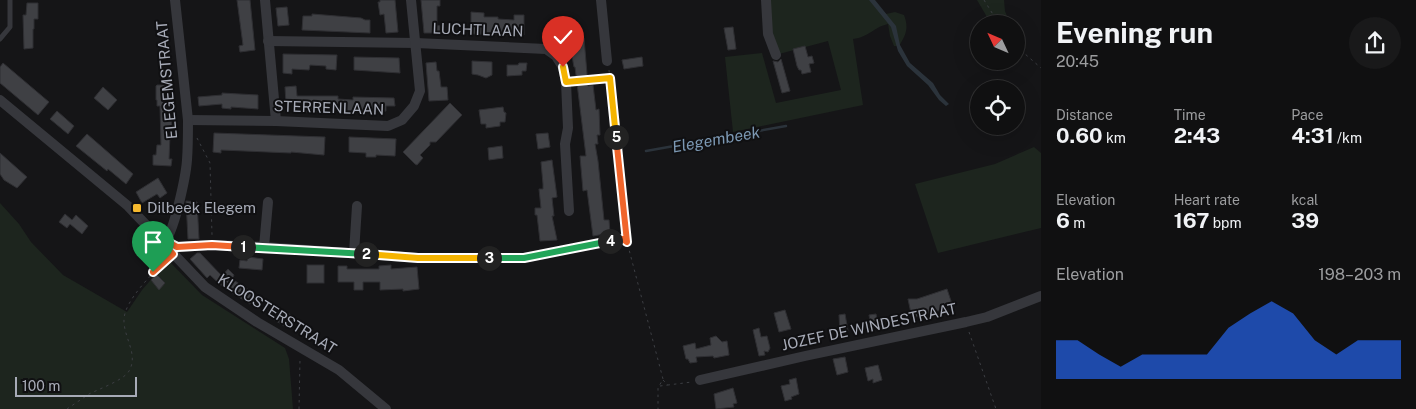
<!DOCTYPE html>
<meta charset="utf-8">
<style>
:root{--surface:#101011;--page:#19191a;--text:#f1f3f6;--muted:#9c9d9f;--line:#303031;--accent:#2563eb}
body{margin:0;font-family:"Public Sans",sans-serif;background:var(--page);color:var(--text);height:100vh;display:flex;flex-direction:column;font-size:19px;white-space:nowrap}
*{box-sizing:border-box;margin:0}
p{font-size:16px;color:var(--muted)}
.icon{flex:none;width:28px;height:28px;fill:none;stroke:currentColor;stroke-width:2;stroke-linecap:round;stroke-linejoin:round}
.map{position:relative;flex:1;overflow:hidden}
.drawer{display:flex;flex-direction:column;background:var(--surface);width:375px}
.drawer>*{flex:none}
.needle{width:32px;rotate:314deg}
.buttons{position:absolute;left:970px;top:15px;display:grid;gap:10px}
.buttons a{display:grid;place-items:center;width:55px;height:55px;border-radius:50%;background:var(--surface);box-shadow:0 5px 20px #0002,0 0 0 1px var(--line);font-size:25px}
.scale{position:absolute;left:15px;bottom:12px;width:122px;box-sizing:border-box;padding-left:5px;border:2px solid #a7abb7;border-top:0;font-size:14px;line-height:18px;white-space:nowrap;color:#a7abb7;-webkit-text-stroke:4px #101012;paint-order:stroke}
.pin{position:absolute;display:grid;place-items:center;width:42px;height:42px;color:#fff;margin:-51px -21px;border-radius:50% 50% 50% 0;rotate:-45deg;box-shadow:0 0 5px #0007}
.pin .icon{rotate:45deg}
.km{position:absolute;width:25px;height:25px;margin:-12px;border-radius:50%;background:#222;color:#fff;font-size:14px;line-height:25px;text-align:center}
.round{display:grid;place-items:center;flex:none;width:52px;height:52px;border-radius:26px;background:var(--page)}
.overview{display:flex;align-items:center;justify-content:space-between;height:85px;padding:0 15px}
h1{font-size:28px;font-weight:700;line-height:38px}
.metrics{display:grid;grid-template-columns:repeat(3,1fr);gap:8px;height:85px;padding:5px 15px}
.metrics div{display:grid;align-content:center}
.metrics b{font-size:21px;font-weight:700}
.metrics small{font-size:14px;font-weight:400}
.metrics p{font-size:14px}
.chart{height:140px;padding:10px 15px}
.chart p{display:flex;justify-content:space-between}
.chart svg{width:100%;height:90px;margin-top:5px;fill:var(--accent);opacity:.7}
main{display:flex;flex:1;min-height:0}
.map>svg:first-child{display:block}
.green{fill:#1d251e}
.water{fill:#2b333b}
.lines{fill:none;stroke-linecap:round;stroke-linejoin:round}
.stream{stroke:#2b333b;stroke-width:2.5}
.building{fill:#3f4044;stroke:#2f2f33}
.path{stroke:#3c3e43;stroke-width:1;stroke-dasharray:2.5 4;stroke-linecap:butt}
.lane{stroke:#36373c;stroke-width:5}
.street{stroke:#36373c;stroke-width:10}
.split-1-casing{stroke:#fff;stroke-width:10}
.split-2-casing{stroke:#fff;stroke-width:10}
.split-3-casing{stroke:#fff;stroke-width:10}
.split-4-casing{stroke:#fff;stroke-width:10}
.split-5-casing{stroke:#fff;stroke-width:10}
.split-6-casing{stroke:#fff;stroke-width:10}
.split-1{stroke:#f0652b;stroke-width:6}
.split-2{stroke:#22a559;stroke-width:6}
.split-3{stroke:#f5b400;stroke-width:6}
.split-4{stroke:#22a559;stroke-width:6}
.split-5{stroke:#f0652b;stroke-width:6}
.split-6{stroke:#f5b400;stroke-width:6}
.poi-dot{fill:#f6b92e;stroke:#101012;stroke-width:2}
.labels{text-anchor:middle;stroke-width:4;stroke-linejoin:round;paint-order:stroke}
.street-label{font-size:15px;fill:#a7abb7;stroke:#101012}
.poi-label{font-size:15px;fill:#a7abb7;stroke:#101012;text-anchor:start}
.water-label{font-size:16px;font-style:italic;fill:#7c98b3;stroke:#101012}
</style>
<main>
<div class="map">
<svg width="1041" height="409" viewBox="0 0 1041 409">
<rect width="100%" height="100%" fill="#151517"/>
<g class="green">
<path d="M769 0H873L886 14 895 12 904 15C909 28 906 35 899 46H894L890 36 888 24C874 27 869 37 853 39L863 105 733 132 725 57 762 53 776 103 841 90 828 41 779 54 772 33Z"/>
<path d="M977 0H1004L1005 11 1010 24H993L987 17Z"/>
<path d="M1034 147 1041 153V228L938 253 915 184 995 164Z"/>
<path d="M0 203 19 224 31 242 63 275 127 312 142 290 168 260 202 295 285 348 289 359 293 409H0Z"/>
</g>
<path class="water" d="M869 0H875L896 26 900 45 910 63 933 83 940 95 949 104 946 106 939 100 928 85 907 66 898 51 891 27Z"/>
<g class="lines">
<path class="stream" d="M646 151 786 126"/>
</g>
<g class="building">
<path d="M237 0H250L255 50 240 52 239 46 243 45Z"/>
<path d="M380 0H395L398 32 386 33 384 14 380 15 378 2H380Z"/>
<path d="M421 0H440V6H437V25L440 26V33H424Z"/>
<path d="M27 3H38V19H34V29H33V48L24 49 23 15H26Z"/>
<path d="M287 7 289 25 278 26 276 8Z"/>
<path d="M471 12 484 13V17H498V19L514 20V15H524V35L471 34Z"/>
<path d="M312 14 361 18 365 20H370V33L302 30 303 16H312Z"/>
<path d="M733 27 736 49 728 50 724 28Z"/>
<path d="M584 38 588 86 593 85 596 110 599 109 600 135H597L598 144H595L598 161 604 220H609L610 233 593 236 587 190 583 191 580 156H586L575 67H574L569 40Z"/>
<path d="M805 46 808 57 812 56 814 63 809 64 811 72 802 74 801 70H799L797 66 793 49Z"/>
<path d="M283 54 337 55 336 70 326 69V66L310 65 309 70 292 69V74L283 73Z"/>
<path d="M354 57 399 58 400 73 354 70Z"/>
<path d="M642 57 643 66 624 69 622 60Z"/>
<path d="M781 59 790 91 782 93 773 61 778 62Z"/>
<path d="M472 61 492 62V75L486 78 478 75 472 74Z"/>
<path d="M436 62 437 71H439L441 87H447L448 100 429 101 426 63Z"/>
<path d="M3 63 49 102 38 115 0 83V67Z"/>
<path d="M519 63H527L526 71H522V75L507 76V65H518Z"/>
<path d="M157 85H170L172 135H170L169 159H172L171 166 153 165V155H156L157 145H161L160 106H157V100H156V86Z"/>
<path d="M296 86 297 96H338V99L353 100V97L394 98 395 106H386V111L371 112 333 110 321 112H303V101L286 104 285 87Z"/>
<path d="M103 87 117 100 108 110 94 98Z"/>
<path d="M222 93 258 95V109L231 107V109L222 108V104L199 106 198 97 222 95Z"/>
<path d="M450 103 462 115 436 142H430V145L420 155 423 158 417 165 415 164 403 152Z"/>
<path d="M503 107 504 112 506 113 505 122H500V126L486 128V124H481L479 110Z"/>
<path d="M57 111 74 126 68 134 50 119Z"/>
<path d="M214 133 325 137 324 155 291 152V153L221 150V153L213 152Z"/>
<path d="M548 133 550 147 538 149 536 134Z"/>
<path d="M87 134 133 174 126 184 108 169 107 171 76 146Z"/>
<path d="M349 137 396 139 395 156 376 155V157H366V153L349 152Z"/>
<path d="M502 146 503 158 489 160 488 148Z"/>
<path d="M0 153 27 177 17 188 4 180 0 174Z"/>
<path d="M552 160 557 197 552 198 554 216H552L557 240 540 241 537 215H535V208H541L539 189H543V184L541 162Z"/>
<path d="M158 178 167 193 160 198 157 194 142 203 136 192Z"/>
<path d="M186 201 197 202 199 239H188Z"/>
<path d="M65 214 72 220 76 215 88 226 82 234 70 224 67 228 59 222Z"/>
<path d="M197 253H200L222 276 228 269 234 275 232 279 255 294 250 304 224 288 210 275 207 278 190 259Z"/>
<path d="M248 257 263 259 262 270 239 268 240 260 247 261Z"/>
<rect x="307" y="265" width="17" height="18"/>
<path d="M391 265V269L417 267 419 289 403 291V289L380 290V282H363V290H354V282H338V266H347V269H379V266Z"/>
<path d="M156 274 165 283 159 290 151 280Z"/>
<path d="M947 289 952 304 944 307 945 309 912 318 908 299H917Z"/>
<path d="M279 308 291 315 284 326 273 319Z"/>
<path d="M785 310 791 329 779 332 774 313Z"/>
<path d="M845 314 848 331 840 333 839 315Z"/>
<path d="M876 314 878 325 871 326 869 315Z"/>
<path d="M759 328 761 337 767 336 770 348 768 352 764 351 765 355 759 356 753 330Z"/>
<path d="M716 336 722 342 727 341 729 355 714 358 713 356 696 357 697 362 690 363 688 359H686L683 346 695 343 696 349 711 345 710 338Z"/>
<path d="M845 357 848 372 837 375 833 359Z"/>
<path d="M878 365 882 380 873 383V379L868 381 865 368Z"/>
<path d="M796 378 799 394 791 397 792 399 785 401 781 386 790 384 789 380Z"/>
<path d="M733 388 737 403 733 404 734 407 716 409 714 394Z"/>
</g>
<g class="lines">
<g class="path">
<path d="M984 0 999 24"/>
<path d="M1016 46 1041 68"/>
<path d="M609 70 627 242 663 379 658 388V409"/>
<path d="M576 81 610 78"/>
<path d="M197 138 210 163 212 235"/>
<path d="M426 258 523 257 616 240 623 239 627 242"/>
<path d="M969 332 996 409"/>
<path d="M663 380 668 385 692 382"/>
<path d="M660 386 668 385"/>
<path d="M67 409C74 404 82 399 89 394 99 389 124 380 129 371 139 354 123 337 124 319 125 300 153 273 166 260"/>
<path d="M299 409 300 359"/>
</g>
<path class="lane" d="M0 39 10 27V0"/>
<g class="street">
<path d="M265 0 276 121"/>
<path d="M601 0 607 61"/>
<path d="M766 0 768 34 776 55"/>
<path d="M268 41 416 43 546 49 556 56 563 67 566 82 568 128 565 144 569 211"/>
<path d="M0 100 128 206 205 287 257 322 339 370 386 409"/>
<path d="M188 120 276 121 388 126 402 120 414 106 420 91 411 0"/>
<path d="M166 241 177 247 212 245 264 247 418 258"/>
<path d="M163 243C174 236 186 174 187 160 188 147 188 133 188 120L175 0"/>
<path d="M264 247 268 202"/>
<path d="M354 253 357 206"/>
<path d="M700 380 805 356 966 322 987 317 1041 296"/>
</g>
</g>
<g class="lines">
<defs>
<path id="split-1" d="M153 272 173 254 163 243 166 241 177 247 212 245 243 247"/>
<path id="split-2" d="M243 247 366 254"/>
<path id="split-3" d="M366 254 418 258H489"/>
<path id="split-4" d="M489 258H524L610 241"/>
<path id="split-5" d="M610 241 623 239 627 242 616 137"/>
<path id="split-6" d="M563 67 566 82 610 78 616 137"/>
</defs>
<use href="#split-1" class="split-1-casing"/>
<use href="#split-2" class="split-2-casing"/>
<use href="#split-3" class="split-3-casing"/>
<use href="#split-4" class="split-4-casing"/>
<use href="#split-5" class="split-5-casing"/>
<use href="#split-6" class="split-6-casing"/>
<use href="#split-1" class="split-1"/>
<use href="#split-2" class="split-2"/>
<use href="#split-3" class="split-3"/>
<use href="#split-4" class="split-4"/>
<use href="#split-5" class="split-5"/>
<use href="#split-6" class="split-6"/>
</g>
<rect class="poi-dot" x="132" y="203" width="10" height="10" rx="2.5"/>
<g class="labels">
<g class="street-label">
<text transform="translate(478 30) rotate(2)" y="5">LUCHTLAAN</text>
<text transform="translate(167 80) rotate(-95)" y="5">ELEGEMSTRAAT</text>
<text transform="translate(329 108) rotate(2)" y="5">STERRENLAAN</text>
<text transform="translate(277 314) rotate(32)" y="5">KLOOSTERSTRAAT</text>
<text transform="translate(869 327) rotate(-12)" y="5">JOZEF DE WINDESTRAAT</text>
</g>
<g class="poi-label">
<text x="147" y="213">Dilbeek Elegem</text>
</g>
<g class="water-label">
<text transform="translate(716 139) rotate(-10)" y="6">Elegembeek</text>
</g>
</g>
</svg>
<div class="buttons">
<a><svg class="needle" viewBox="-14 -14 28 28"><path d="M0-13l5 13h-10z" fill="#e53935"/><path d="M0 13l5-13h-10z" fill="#9c9d9f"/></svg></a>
<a><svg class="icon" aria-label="locate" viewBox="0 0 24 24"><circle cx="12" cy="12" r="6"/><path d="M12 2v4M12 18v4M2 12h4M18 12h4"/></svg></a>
</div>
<div class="scale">100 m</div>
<div class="pin" style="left:153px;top:272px;background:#1e9e55"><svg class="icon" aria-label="arrive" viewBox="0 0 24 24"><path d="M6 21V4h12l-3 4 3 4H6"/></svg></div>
<div class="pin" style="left:563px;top:67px;background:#d93025"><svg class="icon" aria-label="check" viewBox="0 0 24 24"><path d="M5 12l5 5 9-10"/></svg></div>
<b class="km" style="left:243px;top:247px">1</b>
<b class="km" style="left:366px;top:254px">2</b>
<b class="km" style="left:489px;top:258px">3</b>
<b class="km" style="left:610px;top:241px">4</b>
<b class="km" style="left:616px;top:137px">5</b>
</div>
<section class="drawer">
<div class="overview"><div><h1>Evening run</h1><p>20:45</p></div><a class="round"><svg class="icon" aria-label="share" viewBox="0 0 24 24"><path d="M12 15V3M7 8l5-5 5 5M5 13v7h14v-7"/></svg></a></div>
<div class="metrics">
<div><p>Distance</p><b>0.60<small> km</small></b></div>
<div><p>Time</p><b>2:43</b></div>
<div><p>Pace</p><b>4:31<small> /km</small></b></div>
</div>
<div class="metrics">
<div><p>Elevation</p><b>6<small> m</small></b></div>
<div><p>Heart rate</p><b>167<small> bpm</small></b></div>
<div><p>kcal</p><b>39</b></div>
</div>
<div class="chart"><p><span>Elevation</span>198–203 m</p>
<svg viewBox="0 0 160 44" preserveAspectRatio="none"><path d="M0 44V25L10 25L20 32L30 38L40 32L50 32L60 32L70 32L80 19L90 12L100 6L110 12L120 25L130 32L140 25L150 25L160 25V44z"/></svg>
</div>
</section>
</main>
